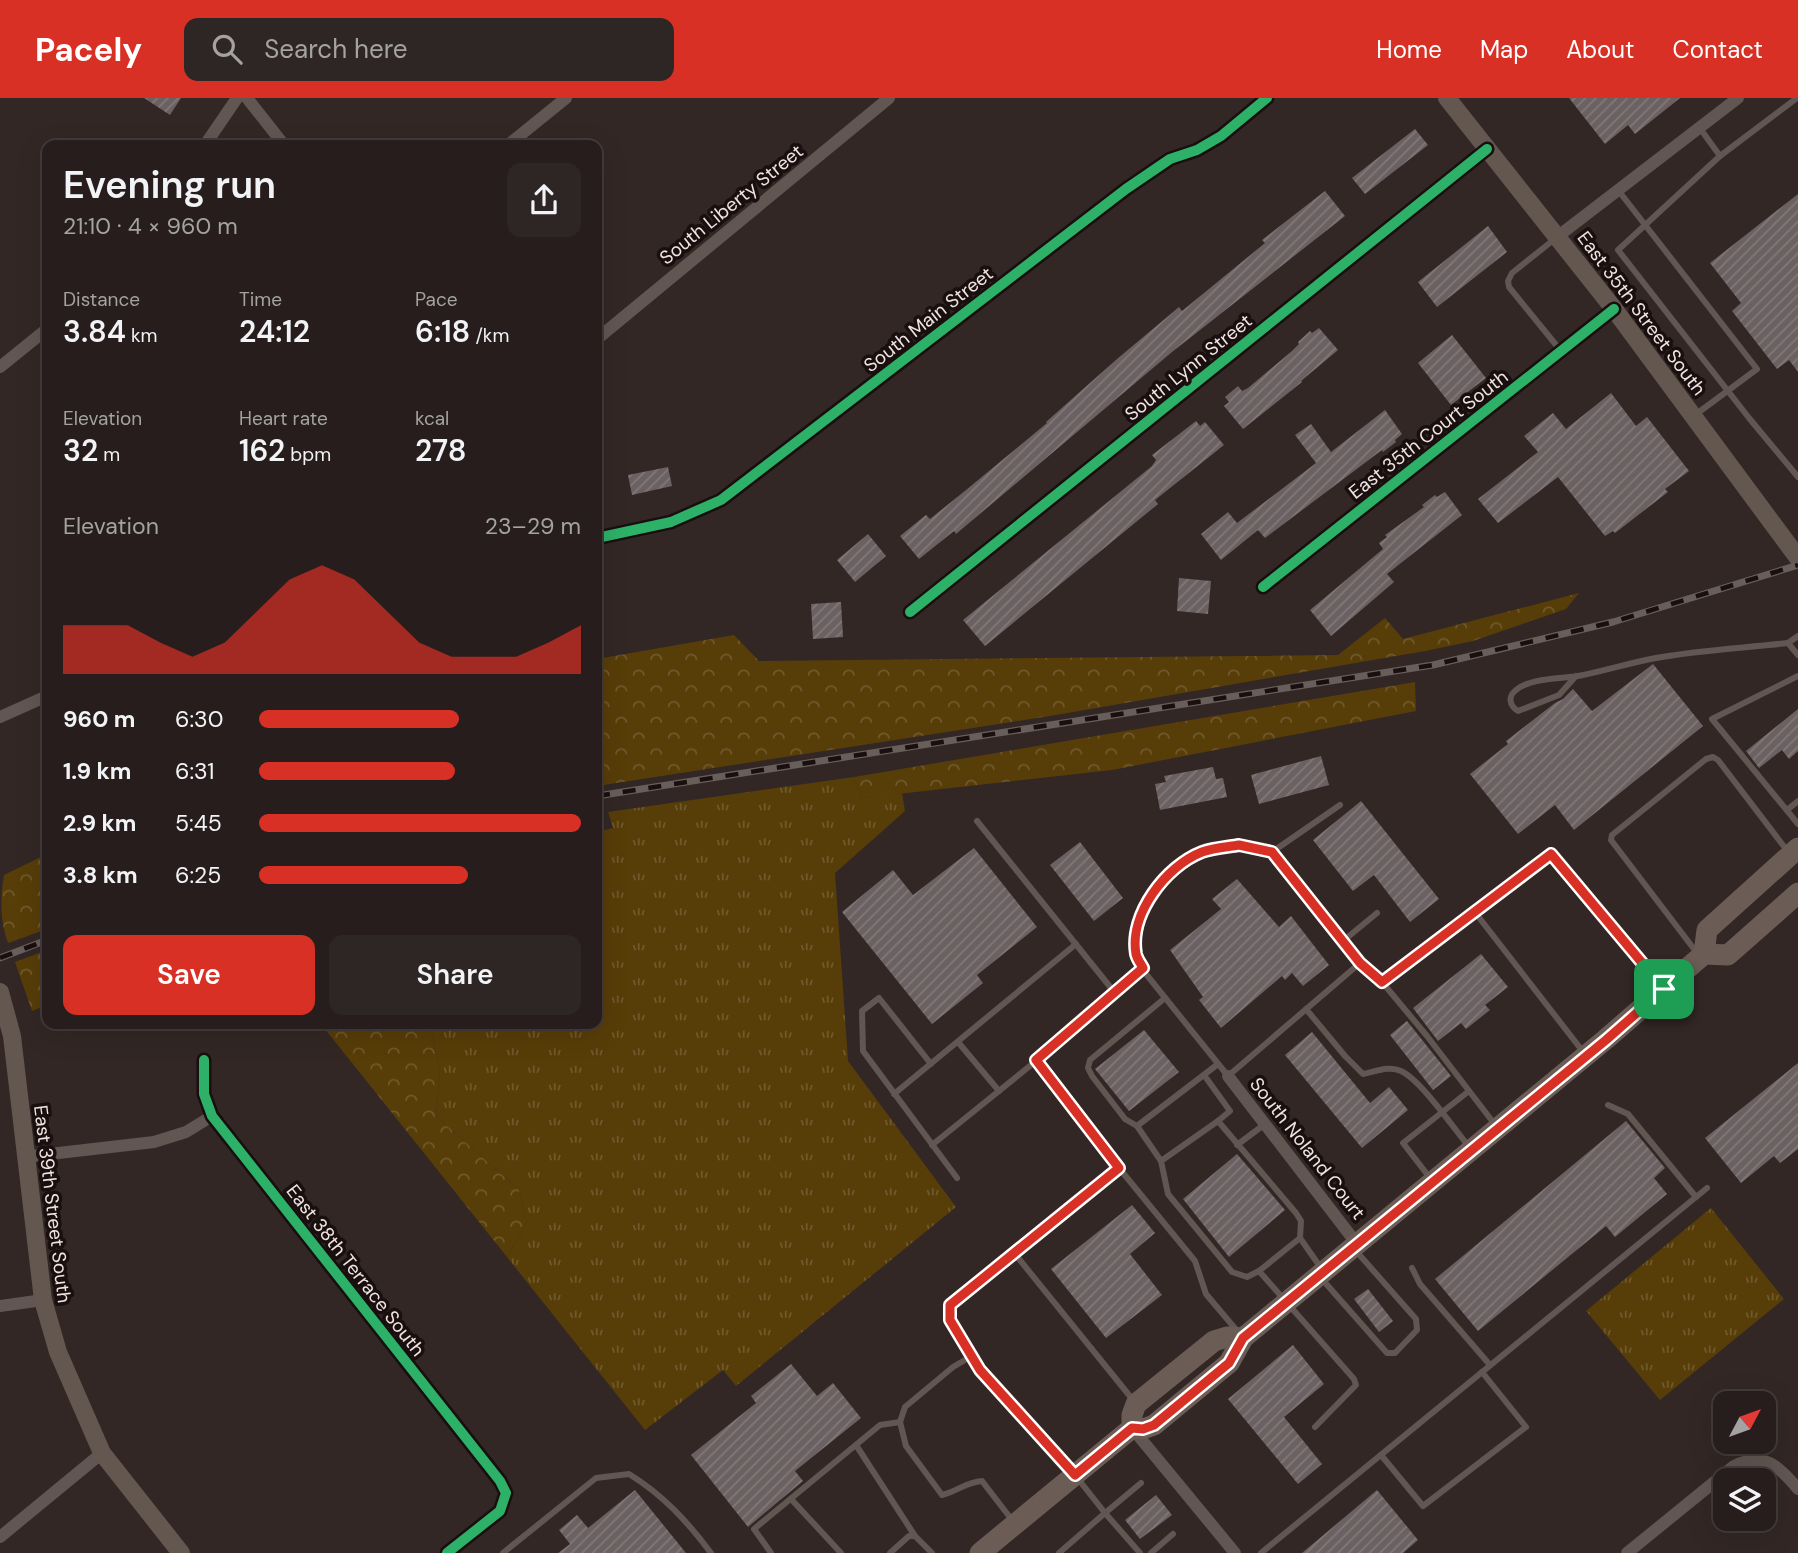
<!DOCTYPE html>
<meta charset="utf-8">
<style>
:root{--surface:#261d1c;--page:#2e2625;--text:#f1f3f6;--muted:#a4a2a3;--line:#423b3b;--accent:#d93025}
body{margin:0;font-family:"DM Sans",sans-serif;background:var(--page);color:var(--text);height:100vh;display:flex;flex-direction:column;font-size:26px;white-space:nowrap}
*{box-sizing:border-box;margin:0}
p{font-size:23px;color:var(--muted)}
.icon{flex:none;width:38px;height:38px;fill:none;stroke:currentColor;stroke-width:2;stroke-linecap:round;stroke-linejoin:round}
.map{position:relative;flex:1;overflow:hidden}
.sheet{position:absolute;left:42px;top:42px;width:560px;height:889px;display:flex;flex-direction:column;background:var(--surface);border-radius:14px;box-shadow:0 7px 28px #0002,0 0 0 2px var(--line)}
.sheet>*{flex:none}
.needle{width:46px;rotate:49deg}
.controls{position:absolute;left:1713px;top:1293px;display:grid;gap:14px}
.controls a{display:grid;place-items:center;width:63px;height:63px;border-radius:14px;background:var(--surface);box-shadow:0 7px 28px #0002,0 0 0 2px var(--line);font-size:35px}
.pin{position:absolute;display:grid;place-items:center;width:60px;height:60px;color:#fff;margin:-30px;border-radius:14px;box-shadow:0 4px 10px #0006}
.round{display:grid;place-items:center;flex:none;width:74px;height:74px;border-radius:14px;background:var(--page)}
.headline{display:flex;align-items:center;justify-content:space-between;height:119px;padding:0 21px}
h1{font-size:38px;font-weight:600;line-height:52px}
.metrics{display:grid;grid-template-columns:repeat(3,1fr);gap:10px;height:119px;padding:7px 21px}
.metrics div{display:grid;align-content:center}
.metrics b{font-size:30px;font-weight:600}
.metrics small{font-size:19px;font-weight:400}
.metrics p{font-size:19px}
.chart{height:196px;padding:14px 21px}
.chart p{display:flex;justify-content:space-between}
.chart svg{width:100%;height:126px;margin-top:7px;fill:var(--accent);opacity:.7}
.button{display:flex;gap:14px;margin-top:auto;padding:14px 21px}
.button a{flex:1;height:80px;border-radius:14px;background:var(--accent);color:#fff;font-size:28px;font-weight:600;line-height:80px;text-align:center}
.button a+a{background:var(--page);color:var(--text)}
ul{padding:0 21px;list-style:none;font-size:23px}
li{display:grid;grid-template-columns:112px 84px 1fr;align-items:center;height:52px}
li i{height:18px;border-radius:9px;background:var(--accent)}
header{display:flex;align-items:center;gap:42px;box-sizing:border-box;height:98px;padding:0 35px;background:var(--accent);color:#fff}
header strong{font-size:33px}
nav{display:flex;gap:38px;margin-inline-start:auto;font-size:24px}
.search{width:490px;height:63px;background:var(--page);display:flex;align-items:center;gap:18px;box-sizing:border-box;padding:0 24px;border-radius:14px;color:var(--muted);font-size:26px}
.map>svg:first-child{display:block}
.grass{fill:url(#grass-tufts)}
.forest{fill:url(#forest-crowns)}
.building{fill:url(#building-hatch)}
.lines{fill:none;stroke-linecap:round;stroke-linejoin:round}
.lane{stroke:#615652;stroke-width:6}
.street{stroke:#615652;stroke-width:12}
.secondary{stroke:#635750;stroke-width:18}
.primary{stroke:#6b5d55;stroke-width:21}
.rail-casing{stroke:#685e5b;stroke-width:7}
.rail{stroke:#180f0e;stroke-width:4.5;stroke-dasharray:13;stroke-linecap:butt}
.cycleway-casing{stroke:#180f0e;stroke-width:15}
.cycleway{stroke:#2db169;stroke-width:10}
.route-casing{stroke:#fff;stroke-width:14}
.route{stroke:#d93025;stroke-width:9}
.labels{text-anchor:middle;stroke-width:7;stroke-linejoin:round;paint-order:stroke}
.street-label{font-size:19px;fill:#f1e3e1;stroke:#180f0e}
</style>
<header>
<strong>Pacely</strong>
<div class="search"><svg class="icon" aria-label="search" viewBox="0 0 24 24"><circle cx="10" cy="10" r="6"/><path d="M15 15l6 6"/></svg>Search here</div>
<nav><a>Home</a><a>Map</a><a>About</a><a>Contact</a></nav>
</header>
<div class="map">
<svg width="1798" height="1455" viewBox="0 0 1798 1455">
<defs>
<pattern id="grass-tufts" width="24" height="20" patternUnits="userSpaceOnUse" patternTransform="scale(1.75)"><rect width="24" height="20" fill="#573d08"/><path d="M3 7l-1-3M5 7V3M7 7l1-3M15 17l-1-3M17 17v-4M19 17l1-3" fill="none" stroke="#70592c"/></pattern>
<pattern id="forest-crowns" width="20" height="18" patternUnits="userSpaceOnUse" patternTransform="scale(1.75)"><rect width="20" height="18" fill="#573d08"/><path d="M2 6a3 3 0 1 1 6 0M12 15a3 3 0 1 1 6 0" fill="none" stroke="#70592c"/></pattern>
<pattern id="building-hatch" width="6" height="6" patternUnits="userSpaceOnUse" patternTransform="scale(1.75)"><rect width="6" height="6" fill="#6b6162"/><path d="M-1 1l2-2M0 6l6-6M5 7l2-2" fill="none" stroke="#817878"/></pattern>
</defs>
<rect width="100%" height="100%" fill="#322725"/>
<g class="grass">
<path d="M854 679 862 700 902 695 905 713 835 775 848 963 956 1109 736 1288 723 1272 645 1332 507 1159 527 1125 519 1092 436 1018 440 973 430 926H597V734L613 730 608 714Z"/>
<path d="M1711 1110 1784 1201 1660 1302 1586 1213Z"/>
</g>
<g class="forest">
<path d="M1579 495 1566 511 1473 543 1425 553 1050 618 597 688V561L734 537 759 563 1338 557 1385 520 1403 541Z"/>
<path d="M1415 584 1416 613 1112 672 862 700 854 679Z"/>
<path d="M47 756V831L8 845C0 823 0 801 4 777Z"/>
<path d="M47 852V907L32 913 15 864Z"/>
<path d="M321 926H430L440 973 436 1018 519 1092 527 1125 507 1159Z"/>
</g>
<g class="building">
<path d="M144 0H181L170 17Z"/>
<path d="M1569 0H1680L1635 36 1628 27 1605 46Z"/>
<path d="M1415 31 1428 47 1365 96 1352 80Z"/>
<path d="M1325 93 1345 118 1172 254 956 436 954 433 919 461 900 438 926 417 930 421 966 392 1047 325 1046 324 1117 261 1179 209 1182 213 1265 145 1262 142Z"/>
<path d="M1798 96V274L1789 262 1777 271 1732 213 1741 205 1710 165Z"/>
<path d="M1488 128 1507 154 1437 209 1418 184Z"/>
<path d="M1319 230 1338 252 1301 283 1302 284 1243 331 1224 308 1229 304 1225 299 1238 288 1242 293 1248 290 1292 253 1299 246 1298 244 1310 233 1312 235Z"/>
<path d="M1452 237 1486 280 1451 307 1418 265Z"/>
<path d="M1611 295 1636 328 1647 319 1689 373 1665 391 1668 394 1615 435 1613 433 1605 438 1558 379 1498 425 1478 401 1538 354 1524 338 1553 315 1566 331Z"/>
<path d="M1385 312 1402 336 1395 342 1396 344 1383 354 1382 352 1265 440 1258 432 1221 462 1201 436 1228 414 1237 425 1316 365 1295 337 1311 326 1331 354Z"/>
<path d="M1196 323 1200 328 1205 324 1224 347 1155 402 1158 406 985 548 963 522 1152 368 1156 362 1152 357Z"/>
<path d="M668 369 672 388 632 397 628 377Z"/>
<path d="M1445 394 1462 417 1387 476 1394 484 1331 538 1310 512 1383 451 1379 445 1387 439 1385 437 1424 409 1422 407 1435 397 1437 399Z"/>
<path d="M868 436 886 458 855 484 837 462Z"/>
<path d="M1179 480 1211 483 1208 516 1177 513Z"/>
<path d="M841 504 843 539 813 541 811 506Z"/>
<path d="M1653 566 1703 628 1574 732 1555 707 1518 736 1470 676 1508 646 1506 643 1555 605 1563 601 1573 591 1592 613Z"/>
<path d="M1798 611V653L1789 661 1782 652 1759 670 1746 653Z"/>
<path d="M1321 658 1329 687 1259 706 1251 677Z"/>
<path d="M1213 669 1216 681 1223 680 1227 699 1160 712 1155 686 1166 684 1164 678Z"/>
<path d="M1361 703 1439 801 1410 824 1374 777 1353 793 1313 742Z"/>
<path d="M1080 744 1123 800 1094 823 1050 767Z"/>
<path d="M974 750 1037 829 977 877 983 885 932 926 842 814 893 772 913 797Z"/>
<path d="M1237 781 1279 829 1291 818 1329 867 1303 888 1292 875 1285 882 1282 878 1221 930 1199 902 1203 899 1170 852 1221 811 1212 801Z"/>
<path d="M1481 856 1508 889 1485 907 1490 912 1466 931 1461 925 1438 943 1413 910Z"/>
<path d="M1407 923 1451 978 1433 992 1390 937Z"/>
<path d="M1144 932 1179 974 1129 1013 1095 971Z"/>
<path d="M1312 934 1370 1005 1389 989 1408 1012 1362 1050 1285 957Z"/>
<path d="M1798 965V1051L1780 1065 1774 1058 1741 1085 1705 1040Z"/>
<path d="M1626 1023 1665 1070 1654 1080 1667 1096 1615 1139 1606 1128 1478 1233 1435 1181Z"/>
<path d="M1237 1056 1285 1112 1229 1159 1183 1101Z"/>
<path d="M1132 1107 1155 1135 1130 1156 1162 1197 1106 1240 1051 1171Z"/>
<path d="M1368 1191 1393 1223 1379 1234 1354 1201Z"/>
<path d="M1293 1247 1324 1286 1284 1319 1322 1366 1298 1386 1228 1301Z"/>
<path d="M791 1266 817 1298 833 1285 861 1320 795 1373 803 1383 748 1429 691 1357 756 1305 751 1298Z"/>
<path d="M635 1392 686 1455H558L570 1446 559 1432 577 1417 588 1430Z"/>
<path d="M1377 1392 1418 1442 1403 1455H1302Z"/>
<path d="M1156 1397 1172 1417 1140 1441 1125 1422Z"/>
</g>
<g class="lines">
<g class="lane">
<path d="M1797 0 1720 58 1618 152 1749 320 1798 379"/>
<path d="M1699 29 1720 58"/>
<path d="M1618 92 1757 271 1695 317"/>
<path d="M1556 140 1512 175 1508 183 1509 189 1561 253"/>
<path d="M1798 538 1788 545 1798 557"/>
<path d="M1576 578 1559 597 1518 613C1510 608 1507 599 1516 592 1530 580 1560 581 1578 578 1604 573 1629 565 1656 560 1699 552 1745 550 1788 545"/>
<path d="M1798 578 1712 621 1798 726"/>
<path d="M1787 712 1798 703"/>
<path d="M977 723 1115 895"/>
<path d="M1272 754 1340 707"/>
<path d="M1474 813 1584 955"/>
<path d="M1343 843 1377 815"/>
<path d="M1697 855 1611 742 1612 737 1706 661 1713 659 1718 662 1789 755"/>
<path d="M1360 865 1228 978 1146 876 1136 857 1137 833 1148 800 1172 772 1202 754 1239 747 1272 754 1360 865 1382 884 1427 938 1496 1028"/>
<path d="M1382 884 1551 756 1660 887"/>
<path d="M1165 900 1090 962 1088 970 1092 978 1125 1021 1137 1028 1218 966"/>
<path d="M1306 911 1345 958 1363 976C1375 974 1389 967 1401 973 1421 982 1454 1031 1470 1050"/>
<path d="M958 944 999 993"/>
<path d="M931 966 879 900 862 913 863 953 957 1080"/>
<path d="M1204 977 1230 1013 1218 1023 1296 1115 1301 1123 1300 1140 1321 1170"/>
<path d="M894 996 1076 846"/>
<path d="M1608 1007 1628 1016 1696 1099"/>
<path d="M1137 1028 1161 1063 1168 1096 1232 1174 1247 1179 1259 1173"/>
<path d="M932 1047 1036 963"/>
<path d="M1237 1047 1265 1026"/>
<path d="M1161 1063 1218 1023"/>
<path d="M1119 1070 1036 963 1143 871"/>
<path d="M1430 1080 1403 1045 1469 993"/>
<path d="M1300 1140 1259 1173 1354 1281 1356 1287 1315 1329"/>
<path d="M1412 1170 1420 1186 1490 1267"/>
<path d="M1321 1180 1387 1255H1395L1417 1232 1416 1221 1356 1153"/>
<path d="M970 1259 950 1222V1207L1015 1156"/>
<path d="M1133 1302 1015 1156 1119 1070 1195 1163 1206 1196 1238 1234"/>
<path d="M856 1347 915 1438"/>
<path d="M1381 1357 1423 1408 1526 1329 1482 1274"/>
<path d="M791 1401 841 1455"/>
<path d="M1012 1422 982 1383C966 1384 958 1393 942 1397L906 1348 900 1324 905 1309 953 1269 970 1259 980 1272 1075 1377 1105 1415 1059 1455"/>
<path d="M503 1455 596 1380 629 1376C663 1397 687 1423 711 1455"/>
<path d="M771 1455 754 1431 880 1327 900 1324"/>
<path d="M890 1455 909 1438H915L932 1455"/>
<path d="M1140 1455 1105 1415 1141 1385"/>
<path d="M1151 1455 1173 1436"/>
<path d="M1261 1455 1707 1090"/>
</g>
<g class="street">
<path d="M247 0 284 47"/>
<path d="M205 47 237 0"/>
<path d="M508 47 566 0"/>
<path d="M1557 139 1738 0"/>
<path d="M597 241 889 0"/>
<path d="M0 269 47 231"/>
<path d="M597 440 671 424 721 402 1126 91 1170 61 1197 52 1221 38 1267 0"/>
<path d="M1263 489 1614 211"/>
<path d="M910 514 1487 51"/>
<path d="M0 619 47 598"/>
<path d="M204 962V996L212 1018 500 1383 506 1395 500 1413 447 1455"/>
<path d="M1228 978 1357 1146"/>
<path d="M24 1059 154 1044 186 1034 212 1018"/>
<path d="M0 1208 43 1202"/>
<path d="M1132 1330 1235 1455"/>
<path d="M0 1439 102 1355"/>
<path d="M1627 1455 1734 1368C1764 1353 1779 1368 1798 1391"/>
</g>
<g class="secondary">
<path d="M1447 0 1614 211 1798 460"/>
<path d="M0 894 12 938 43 1202 58 1254 102 1355 181 1455"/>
</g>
<g class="primary">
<path d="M1704 856 1728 857 1798 795"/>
<path d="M1132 1330V1317L1136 1306 1214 1243 1227 1239 1243 1240"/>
<path d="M980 1455 1132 1330 1143 1331 1154 1327 1229 1265 1243 1240 1606 941 1704 856 1707 832 1798 750"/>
</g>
<defs>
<g id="rail">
<path d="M597 698 1433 567 1613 524 1798 467"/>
<path d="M0 860 47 842"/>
</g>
</defs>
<use href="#rail" class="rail-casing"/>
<use href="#rail" class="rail"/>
<defs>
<g id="cycleway">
<path d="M597 440 671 424 721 402 1126 91 1170 61 1197 52 1221 38 1267 0"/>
<path d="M1263 489 1614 211"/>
<path d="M910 514 1487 51"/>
<path d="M204 962V996L212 1018 500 1383 506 1395 500 1413 447 1455"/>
</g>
</defs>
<use href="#cycleway" class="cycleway-casing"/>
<use href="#cycleway" class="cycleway"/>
</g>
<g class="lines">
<defs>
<path id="route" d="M1239 747 1272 754 1360 865 1382 884 1551 756 1664 891 1606 942 1243 1240 1229 1265 1154 1327 1143 1331 1132 1330 1075 1377 980 1272 950 1222V1207L1119 1070 1036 962 1143 870C1141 866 1137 861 1136 856 1129 816 1166 768 1202 754 1213 750 1227 749 1239 747Z"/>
</defs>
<use href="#route" class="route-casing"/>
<use href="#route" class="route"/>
</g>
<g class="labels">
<g class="street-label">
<text transform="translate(731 106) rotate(-39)" y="7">South Liberty Street</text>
<text transform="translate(1642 215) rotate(53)" y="7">East 35th Street South</text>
<text transform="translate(928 221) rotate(-38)" y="7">South Main Street</text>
<text transform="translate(1188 269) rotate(-39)" y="7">South Lynn Street</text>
<text transform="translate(1428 336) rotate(-38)" y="7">East 35th Court South</text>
<text transform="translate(1308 1050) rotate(52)" y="7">South Noland Court</text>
<text transform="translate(53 1106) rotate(83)" y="7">East 39th Street South</text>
<text transform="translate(356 1172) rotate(52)" y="7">East 38th Terrace South</text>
</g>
</g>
</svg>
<div class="controls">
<a><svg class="needle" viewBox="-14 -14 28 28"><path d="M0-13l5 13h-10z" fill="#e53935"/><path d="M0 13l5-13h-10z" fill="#a4a2a3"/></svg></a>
<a><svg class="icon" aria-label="layers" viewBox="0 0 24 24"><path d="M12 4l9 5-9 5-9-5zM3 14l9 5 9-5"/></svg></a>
</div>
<div class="pin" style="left:1664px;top:891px;background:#1e9e55"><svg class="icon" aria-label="arrive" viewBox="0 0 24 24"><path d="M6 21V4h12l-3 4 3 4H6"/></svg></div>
<section class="sheet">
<div class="headline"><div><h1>Evening run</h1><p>21:10 · 4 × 960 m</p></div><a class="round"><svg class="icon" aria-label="share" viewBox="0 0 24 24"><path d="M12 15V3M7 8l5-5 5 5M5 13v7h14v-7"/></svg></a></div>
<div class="metrics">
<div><p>Distance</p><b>3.84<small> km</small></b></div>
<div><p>Time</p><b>24:12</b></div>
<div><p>Pace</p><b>6:18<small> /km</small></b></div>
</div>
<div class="metrics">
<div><p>Elevation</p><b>32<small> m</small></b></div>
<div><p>Heart rate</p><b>162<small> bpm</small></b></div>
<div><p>kcal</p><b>278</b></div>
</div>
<div class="chart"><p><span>Elevation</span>23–29 m</p>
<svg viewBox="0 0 160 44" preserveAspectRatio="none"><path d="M0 44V27L10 27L20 27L30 33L40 38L50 33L60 22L70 11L80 6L90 11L100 22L110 33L120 38L130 38L140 38L150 33L160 27V44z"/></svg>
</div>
<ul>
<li><b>960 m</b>6:30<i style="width:62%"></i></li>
<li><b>1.9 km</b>6:31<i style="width:61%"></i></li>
<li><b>2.9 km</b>5:45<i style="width:100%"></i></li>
<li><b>3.8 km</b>6:25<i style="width:65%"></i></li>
</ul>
<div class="button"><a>Save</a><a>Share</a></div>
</section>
</div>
